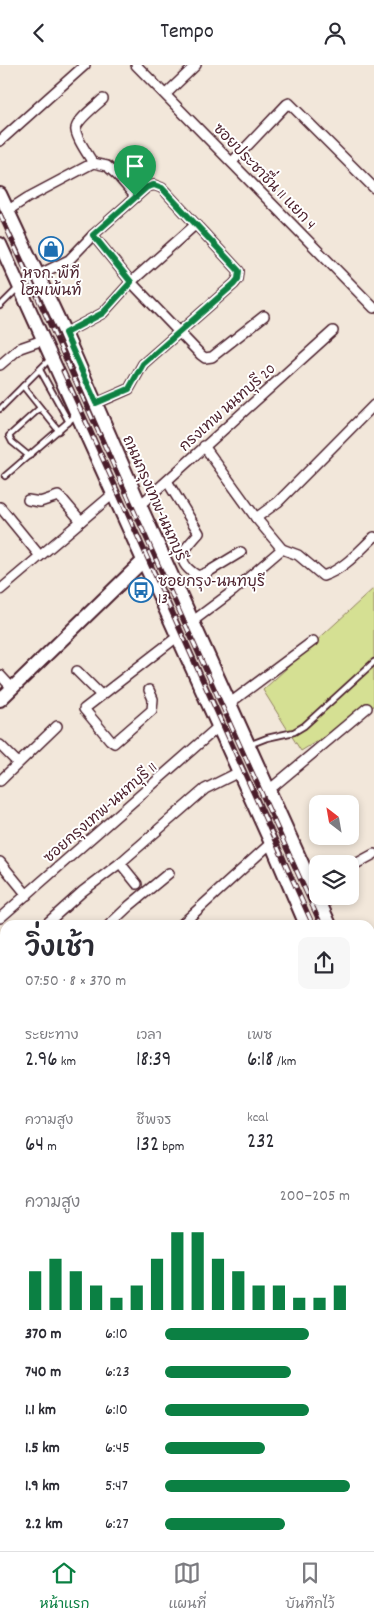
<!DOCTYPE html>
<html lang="th">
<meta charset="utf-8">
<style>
:root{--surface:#fff;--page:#f7f7f7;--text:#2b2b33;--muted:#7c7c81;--line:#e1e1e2;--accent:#0b8043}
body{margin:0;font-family:Dekko,"Playpen Sans Thai",sans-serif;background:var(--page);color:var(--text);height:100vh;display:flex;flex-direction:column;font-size:19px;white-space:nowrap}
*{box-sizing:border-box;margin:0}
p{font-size:16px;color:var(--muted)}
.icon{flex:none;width:28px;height:28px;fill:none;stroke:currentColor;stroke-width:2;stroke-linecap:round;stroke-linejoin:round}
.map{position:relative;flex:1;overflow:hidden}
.drawer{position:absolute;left:0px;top:855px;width:375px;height:631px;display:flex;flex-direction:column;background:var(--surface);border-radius:15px 15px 0 0;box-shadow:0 2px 8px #0003}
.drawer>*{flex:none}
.needle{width:32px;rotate:329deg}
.controls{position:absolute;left:309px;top:730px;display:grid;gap:10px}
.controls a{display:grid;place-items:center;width:50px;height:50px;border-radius:10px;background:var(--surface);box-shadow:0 2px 8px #0003;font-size:25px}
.pin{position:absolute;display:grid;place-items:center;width:42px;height:42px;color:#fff;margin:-51px -21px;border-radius:50% 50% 50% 0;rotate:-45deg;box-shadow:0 0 5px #0007}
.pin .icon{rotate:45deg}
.round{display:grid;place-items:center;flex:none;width:52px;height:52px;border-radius:10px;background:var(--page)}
.overview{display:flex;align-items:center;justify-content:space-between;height:85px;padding:0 25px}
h1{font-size:28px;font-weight:600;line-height:38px}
.figures{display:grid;grid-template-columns:repeat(3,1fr);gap:8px;height:85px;padding:5px 25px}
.figures div{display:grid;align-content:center}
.figures b{font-size:21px;font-weight:600}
.figures small{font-size:14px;font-weight:400}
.figures p{font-size:14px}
.chart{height:140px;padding:10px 25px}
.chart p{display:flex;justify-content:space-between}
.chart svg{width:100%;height:90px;margin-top:5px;stroke:var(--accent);stroke-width:6}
ul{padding:0 25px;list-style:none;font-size:16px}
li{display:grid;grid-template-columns:80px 60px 1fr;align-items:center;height:38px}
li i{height:12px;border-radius:6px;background:var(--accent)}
header{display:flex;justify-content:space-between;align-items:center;height:65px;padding:0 25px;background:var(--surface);font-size:22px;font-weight:600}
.tabs{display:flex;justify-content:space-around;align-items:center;height:70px;border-top:1px solid var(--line);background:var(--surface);font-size:14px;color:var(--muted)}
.tabs a{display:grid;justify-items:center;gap:2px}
.tabs .on{color:var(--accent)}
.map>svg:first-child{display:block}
.green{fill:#d5e093;stroke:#90805f}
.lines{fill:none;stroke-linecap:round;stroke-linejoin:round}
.canal{stroke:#8fdeed;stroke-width:11}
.lane-casing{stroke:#4a1f2b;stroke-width:8}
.street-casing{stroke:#4a1f2b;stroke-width:12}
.secondary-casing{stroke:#4a1f2b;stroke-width:16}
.lane{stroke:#fff;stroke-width:4.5}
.street{stroke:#fff;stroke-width:9}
.secondary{stroke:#fff;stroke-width:12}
.rail-casing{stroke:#4a1f2b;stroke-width:5}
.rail{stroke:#fff;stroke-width:3;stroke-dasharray:9;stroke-linecap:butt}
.route-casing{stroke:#fff;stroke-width:10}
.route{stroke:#0b8043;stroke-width:6}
.labels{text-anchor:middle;stroke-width:4;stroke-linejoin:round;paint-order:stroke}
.street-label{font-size:15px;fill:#4a1f2b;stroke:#fff}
.poi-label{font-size:15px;fill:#4a1f2b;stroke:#fff}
</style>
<header><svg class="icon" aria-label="back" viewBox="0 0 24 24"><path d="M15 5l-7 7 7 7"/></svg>Tempo<svg class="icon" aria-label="person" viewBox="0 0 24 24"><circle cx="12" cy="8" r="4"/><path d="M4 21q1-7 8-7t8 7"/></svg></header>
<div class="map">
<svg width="374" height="1486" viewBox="0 0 374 1486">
<rect width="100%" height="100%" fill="#f2e7da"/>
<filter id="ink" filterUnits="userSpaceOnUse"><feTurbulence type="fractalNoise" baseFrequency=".02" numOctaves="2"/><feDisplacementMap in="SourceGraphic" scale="10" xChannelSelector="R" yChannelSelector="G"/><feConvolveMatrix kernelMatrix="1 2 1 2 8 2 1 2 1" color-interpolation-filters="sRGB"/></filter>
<g filter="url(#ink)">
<path class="green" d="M374 523V641L301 686 263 625Z"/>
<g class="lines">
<g class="canal">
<path d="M370 1070 374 1068"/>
<path d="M0 1368 5 1365"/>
</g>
<defs>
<g id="lane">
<path d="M0 241 18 223"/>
<path d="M40 305 69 357"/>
<path d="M23 321 59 366"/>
<path d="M0 344 50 294"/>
<path d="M29 391 12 377 9 371 40 343"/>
<path d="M5 411 76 350"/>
<path d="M249 680 267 673 294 667 304 661 374 597"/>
<path d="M370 1260 374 1256"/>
<path d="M370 1347 374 1344"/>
</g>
<g id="street">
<path d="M136 0 374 243"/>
<path d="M166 29 196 0"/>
<path d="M0 76 85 0"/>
<path d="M232 97 287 39 289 38 374 123"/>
<path d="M93 98C89 91 74 70 76 63 78 54 97 40 103 34"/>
<path d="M7 146 27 133 93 98 107 101 118 111 135 131"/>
<path d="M93 170 131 217 201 290 205 293 212 292 264 251"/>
<path d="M38 210 69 195 93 170 147 122 154 120 162 123 239 206 238 214 234 219 143 299 129 324 95 339"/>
<path d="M65 268 103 248 131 217 195 160"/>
<path d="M0 300 20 283 43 275"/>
<path d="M204 381 256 453 282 484 298 490 323 511C344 504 358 487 374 472"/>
<path d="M167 416 199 468C184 485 172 495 198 511L208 507 241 487"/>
<path d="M28 435 40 437 58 431 64 436 81 456"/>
<path d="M140 440 333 266"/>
<path d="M0 442 40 491"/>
<path d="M256 453 278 437 374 340"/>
<path d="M0 525 113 429"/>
<path d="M193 556 233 526 282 484"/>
<path d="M77 606 101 630"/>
<path d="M0 610 12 623"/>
<path d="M149 625 153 634 152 645 114 678 110 675 84 644 177 572"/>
<path d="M230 638 313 576"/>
<path d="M0 680 18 698"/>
<path d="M0 716 57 661"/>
<path d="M269 725 367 643"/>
<path d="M0 797 27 830"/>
<path d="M120 798 137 819"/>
<path d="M350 802 374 789"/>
<path d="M0 853 218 662"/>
<path d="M45 860 83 826 120 798 205 724 239 707"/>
<path d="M109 860 129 841 169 808"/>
<path d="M181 860 271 778"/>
<path d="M0 900 5 896"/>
<path d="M370 942 374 940"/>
<path d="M0 953 5 948"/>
<path d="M370 1030 374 1027"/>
<path d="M0 1136 5 1142"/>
</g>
<g id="secondary">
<path d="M0 129 65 268 140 440 330 860"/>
<path d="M0 179 271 778 306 860"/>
<path d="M0 635 143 496 161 486"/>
<path d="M370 950 374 958"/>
<path d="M370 1000 374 1008"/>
<path d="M0 1190 5 1186"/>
</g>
</defs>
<use href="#lane" class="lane-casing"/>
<use href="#street" class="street-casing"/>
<use href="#secondary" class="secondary-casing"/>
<use href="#lane" class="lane"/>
<use href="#street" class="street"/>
<use href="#secondary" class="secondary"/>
<defs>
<g id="rail">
<path d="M0 149 321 860"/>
<path d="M63 306 313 860"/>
<path d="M370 969 374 978"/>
<path d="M370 987 374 996"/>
</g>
</defs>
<use href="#rail" class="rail-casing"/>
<use href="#rail" class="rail"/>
</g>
</g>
<g class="lines" filter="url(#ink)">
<defs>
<path id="route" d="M154 120 162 123 239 206 238 214 234 219 143 299 129 324 96 338 65 268 103 248 131 217 93 170 147 122Z"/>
</defs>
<use href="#route" class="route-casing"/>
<use href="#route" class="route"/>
</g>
<defs>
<symbol id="shop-ring" viewBox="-11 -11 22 22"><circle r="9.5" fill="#fff" stroke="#1f6fb2" stroke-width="1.5"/><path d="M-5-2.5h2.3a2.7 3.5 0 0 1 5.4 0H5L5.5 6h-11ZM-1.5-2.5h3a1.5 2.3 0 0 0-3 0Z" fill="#1f6fb2"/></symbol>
<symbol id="bus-ring" viewBox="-11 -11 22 22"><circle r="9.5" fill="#fff" stroke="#1f6fb2" stroke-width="1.5"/><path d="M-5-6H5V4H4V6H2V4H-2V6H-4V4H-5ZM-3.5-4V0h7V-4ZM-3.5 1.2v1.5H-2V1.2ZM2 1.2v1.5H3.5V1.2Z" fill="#1f6fb2"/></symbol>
</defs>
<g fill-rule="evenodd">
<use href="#shop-ring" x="37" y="170" width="28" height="28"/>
<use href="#bus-ring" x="127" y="511" width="28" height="28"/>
</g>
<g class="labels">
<g class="street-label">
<text transform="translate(265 111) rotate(46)" y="5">ซอยประชาชื่น 11 แยก 4</text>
<text transform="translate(227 342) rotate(-42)" y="5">กรงเทพ นนทบุรี 20</text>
<text transform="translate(155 433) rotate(66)" y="5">ถนนกรุงเทพ-นนทบุรี</text>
<text transform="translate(100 747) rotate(-41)" y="5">ซอยกรุงเทพ-นนทบุรี 11</text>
</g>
<g class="poi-label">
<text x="51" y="213">หจก. พีที<tspan x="51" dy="17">โฮมเพ้นท์</tspan></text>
<text x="158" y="521" text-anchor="start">ซอยกรุง-นนทบุรี<tspan x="158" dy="17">13</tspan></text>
</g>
</g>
</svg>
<div class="controls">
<a><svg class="needle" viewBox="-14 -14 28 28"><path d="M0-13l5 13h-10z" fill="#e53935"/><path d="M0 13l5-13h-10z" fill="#7c7c81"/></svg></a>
<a><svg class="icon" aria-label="layers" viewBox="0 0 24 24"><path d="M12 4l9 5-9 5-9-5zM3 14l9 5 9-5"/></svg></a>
</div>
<div class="pin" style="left:135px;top:131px;background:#1e9e55"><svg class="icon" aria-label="arrive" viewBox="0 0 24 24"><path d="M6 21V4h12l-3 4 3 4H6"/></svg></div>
<section class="drawer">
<div class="overview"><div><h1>วิ่งเช้า</h1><p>07:50 · 8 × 370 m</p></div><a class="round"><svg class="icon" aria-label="share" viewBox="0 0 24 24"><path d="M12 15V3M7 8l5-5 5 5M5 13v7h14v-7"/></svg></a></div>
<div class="figures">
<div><p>ระยะทาง</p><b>2.96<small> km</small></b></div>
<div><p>เวลา</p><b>18:39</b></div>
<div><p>เพซ</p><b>6:18<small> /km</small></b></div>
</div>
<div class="figures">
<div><p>ความสูง</p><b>64<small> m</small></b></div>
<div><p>ชีพจร</p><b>132<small> bpm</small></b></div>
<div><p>kcal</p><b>232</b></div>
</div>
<div class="chart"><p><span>ความสูง</span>200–205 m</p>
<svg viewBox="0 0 160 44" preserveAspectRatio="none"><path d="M5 44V25M15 44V19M25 44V25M35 44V32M45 44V38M55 44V32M65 44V19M75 44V6M85 44V6M95 44V19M105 44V25M115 44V32M125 44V32M135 44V38M145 44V38M155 44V32"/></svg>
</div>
<ul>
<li><b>370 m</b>6:10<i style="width:78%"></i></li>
<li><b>740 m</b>6:23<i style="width:68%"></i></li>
<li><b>1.1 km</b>6:10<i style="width:78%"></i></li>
<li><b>1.5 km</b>6:45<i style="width:54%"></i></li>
<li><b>1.9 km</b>5:47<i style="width:100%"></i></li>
<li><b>2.2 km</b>6:27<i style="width:65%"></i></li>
</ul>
</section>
</div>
<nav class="tabs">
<a class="on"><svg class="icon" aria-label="home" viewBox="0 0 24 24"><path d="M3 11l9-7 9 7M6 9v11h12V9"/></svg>หน้าแรก</a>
<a><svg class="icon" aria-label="map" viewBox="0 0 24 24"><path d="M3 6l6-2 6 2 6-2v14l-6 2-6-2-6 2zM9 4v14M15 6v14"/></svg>แผนที่</a>
<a><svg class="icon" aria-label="saved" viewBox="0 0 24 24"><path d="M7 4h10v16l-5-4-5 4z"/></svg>บันทึกไว้</a>
</nav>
